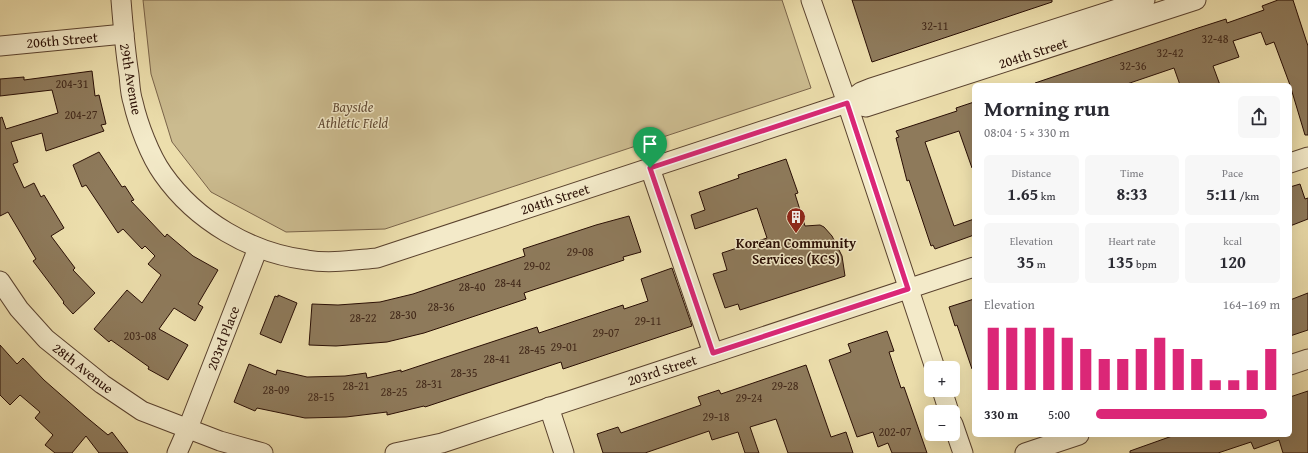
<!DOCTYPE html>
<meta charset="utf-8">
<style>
:root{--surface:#fff;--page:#f7f7f7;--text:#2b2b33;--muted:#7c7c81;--accent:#db2777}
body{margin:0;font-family:"Gentium Book Plus",serif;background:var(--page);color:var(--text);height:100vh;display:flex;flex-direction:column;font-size:15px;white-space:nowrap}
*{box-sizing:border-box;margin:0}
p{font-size:13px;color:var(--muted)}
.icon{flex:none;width:22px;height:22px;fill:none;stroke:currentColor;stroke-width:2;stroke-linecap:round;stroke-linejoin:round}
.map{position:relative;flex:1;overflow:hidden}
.sheet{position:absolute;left:972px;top:83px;width:320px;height:354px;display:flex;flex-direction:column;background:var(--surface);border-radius:6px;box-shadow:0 4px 16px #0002}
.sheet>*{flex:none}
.controls{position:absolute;left:924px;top:361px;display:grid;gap:8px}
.controls a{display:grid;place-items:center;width:36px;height:36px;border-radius:6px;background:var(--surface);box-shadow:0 4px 16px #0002;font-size:20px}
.pin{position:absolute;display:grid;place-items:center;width:34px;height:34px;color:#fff;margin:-41px -17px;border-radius:50% 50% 50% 0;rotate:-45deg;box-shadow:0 0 4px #0007}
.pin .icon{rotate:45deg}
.round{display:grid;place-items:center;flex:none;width:42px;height:42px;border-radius:6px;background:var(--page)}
.head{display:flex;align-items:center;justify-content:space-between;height:68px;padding:0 12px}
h1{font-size:22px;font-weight:700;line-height:30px}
.figures{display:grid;grid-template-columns:repeat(3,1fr);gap:6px;height:68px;padding:4px 12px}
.figures div{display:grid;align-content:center;border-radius:6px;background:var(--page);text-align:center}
.figures b{font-size:17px;font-weight:700}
.figures small{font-size:11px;font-weight:400}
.figures p{font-size:11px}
.chart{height:112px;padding:8px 12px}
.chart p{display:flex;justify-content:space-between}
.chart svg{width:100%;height:72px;margin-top:4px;stroke:var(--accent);stroke-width:6}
ul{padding:0 12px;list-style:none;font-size:13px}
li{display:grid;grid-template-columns:64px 48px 1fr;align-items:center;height:30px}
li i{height:10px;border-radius:5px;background:var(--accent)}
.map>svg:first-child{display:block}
.green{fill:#cbbb8f;stroke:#7a644a}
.building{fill:#8e7a5b;stroke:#290e04}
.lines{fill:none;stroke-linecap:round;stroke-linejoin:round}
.minor-casing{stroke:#5a422e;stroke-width:21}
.minor{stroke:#f3eac9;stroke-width:19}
.route-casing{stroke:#fff;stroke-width:8}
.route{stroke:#db2777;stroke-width:5}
.labels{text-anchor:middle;stroke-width:3;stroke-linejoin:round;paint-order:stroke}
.number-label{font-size:12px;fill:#42291a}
.street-label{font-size:14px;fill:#290e04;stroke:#f3eac9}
.park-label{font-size:14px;font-style:italic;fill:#624b35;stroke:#f3eac9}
.poi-label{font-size:14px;font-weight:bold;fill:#290e04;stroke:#f3eac9}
</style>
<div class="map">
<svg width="1308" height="453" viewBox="0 0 1308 453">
<rect width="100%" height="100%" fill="#ecdeac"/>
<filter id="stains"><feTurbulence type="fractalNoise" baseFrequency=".005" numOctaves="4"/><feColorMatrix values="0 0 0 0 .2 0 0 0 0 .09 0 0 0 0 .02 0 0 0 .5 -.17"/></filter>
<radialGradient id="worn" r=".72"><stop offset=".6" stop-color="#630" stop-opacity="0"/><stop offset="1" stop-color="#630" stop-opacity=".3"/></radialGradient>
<path class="green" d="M143 0H782L811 88 385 229 286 232 211 192 172 142 151 74Z"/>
<g class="building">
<path d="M852 0H1052V2L872 62Z"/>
<path d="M1278 0H1293L1308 46V135H1305L1290 85 1274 42 1266 45 1261 32 1233 41 1239 57 1213 66 1220 85H1180L1174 68 1124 85H1036L1035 83 1198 28 1226 19 1227 23 1264 10 1262 6Z"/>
<path d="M92 71 95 96 99 95 106 124 101 125 104 131 46 151 42 133 11 142 18 162 13 164 24 188 34 183 41 197 44 195 64 228 51 236 75 268 73 270 95 293 73 314 63 303 64 302 33 261 36 259 8 212 0 216V118L2 117 6 129 58 113 52 90 0 96V79L24 77V80Z"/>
<path d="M974 102V167L972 168 959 131 925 142 954 226 974 219V235L935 249 933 245 931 246 909 180 907 181 896 138 899 137 896 131 957 111 956 108Z"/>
<path d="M99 152 122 187 125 186 134 200 131 201 165 237 167 234 193 256 218 270 198 304 203 307 195 321 174 308 159 329 188 345 168 380 148 369 149 367 111 340 109 342 94 329 127 290 142 303 161 275 148 264 155 256 145 246 142 249 123 229 118 233 86 185 82 187 73 165Z"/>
<path d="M786 159 798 193 795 194 805 226 820 225 824 227 832 236 842 256 845 276 740 310 738 304 725 308 713 274 727 270 722 253 767 238 757 208 695 229 691 215 705 210 699 192 739 178 738 175Z"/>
<path d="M1300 184 1305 199 1308 198V219L1290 226V187Z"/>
<path d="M629 216 641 252 623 257 624 260 524 293 526 299 424 333 387 342 336 346 309 345 312 304 338 305 380 302 413 294 525 256 523 249 596 225Z"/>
<path d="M672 268 692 326 563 369 561 362 425 407 424 406 387 415V412L346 417 305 418 257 408 255 411 234 402 249 364 276 375 277 370 307 377 345 376 366 373 367 378 401 370V372L537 327 539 333 623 305 624 309 648 301 641 279Z"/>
<path d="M1308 293V330L1290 336V300Z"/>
<path d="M278 295 297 303 281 343 260 334 275 296 278 297Z"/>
<path d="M974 299V369H972L957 325 955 326 949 307Z"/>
<path d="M887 331 894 351 889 352 901 388 904 387 927 453H892L888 443 878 447 873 432 857 437 829 360 851 352 848 344Z"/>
<path d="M0 345 17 364 23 358 44 380 85 416 108 435 112 432 128 453H99L86 436 72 453H55L45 445 53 435 35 418 40 412 20 395 10 405 0 395Z"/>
<path d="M806 365 831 437 846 432 853 453H788L776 419 750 427 759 453H745L738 432 712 440 709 431 645 453H603L597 434 618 427 621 433 701 405 698 397 719 390 721 394Z"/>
<path d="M1308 391V453H1283L1279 440 1254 449 1251 442 1218 453H1130V451L1175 435H1290V397Z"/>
</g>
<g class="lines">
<defs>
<g id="minor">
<path d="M121 0C123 25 125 50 129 75 130 84 130 93 133 102 138 124 150 156 163 174 196 221 251 253 307 260 330 264 354 260 377 258L847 103 861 92 871 88 1145 0"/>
<path d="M811 0 847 103 935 368"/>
<path d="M0 46 124 34"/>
<path d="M847 103 866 107 1196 0"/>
<path d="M1290 163 1308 157"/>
<path d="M650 168 713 353"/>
<path d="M0 281 19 309 46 339 102 384 142 411 220 441 263 453"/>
<path d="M1290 365 1308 359"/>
<path d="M942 390 949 412"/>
<path d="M549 407 564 453"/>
<path d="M953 424 963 453"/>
<path d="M177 453 188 428 258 248"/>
<path d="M395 453 442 443 974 267"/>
<path d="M1025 453 1079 435"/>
</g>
</defs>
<use href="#minor" class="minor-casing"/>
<use href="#minor" class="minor"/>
</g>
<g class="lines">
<defs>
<path id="route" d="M847 103 908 289 713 353 650 168Z"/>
</defs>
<use href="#route" class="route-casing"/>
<use href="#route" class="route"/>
</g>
<defs>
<symbol id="building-pin" viewBox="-11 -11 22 30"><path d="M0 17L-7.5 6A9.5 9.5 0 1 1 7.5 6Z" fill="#8f2418" stroke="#f3eac9"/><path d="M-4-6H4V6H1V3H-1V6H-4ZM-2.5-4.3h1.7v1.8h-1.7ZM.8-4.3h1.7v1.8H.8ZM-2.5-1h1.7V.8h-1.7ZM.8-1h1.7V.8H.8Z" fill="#fff"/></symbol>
</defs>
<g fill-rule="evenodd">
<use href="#building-pin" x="785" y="206" width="22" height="30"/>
</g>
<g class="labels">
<g class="number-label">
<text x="935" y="30">32-11</text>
<text x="1215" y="43">32-48</text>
<text x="1170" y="57">32-42</text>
<text x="1133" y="70">32-36</text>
<text x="72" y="88">204-31</text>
<text x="81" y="119">204-27</text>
<text x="580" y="256">29-08</text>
<text x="537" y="270">29-02</text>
<text x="508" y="287">28-44</text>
<text x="472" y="291">28-40</text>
<text x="441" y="311">28-36</text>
<text x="403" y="319">28-30</text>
<text x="363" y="322">28-22</text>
<text x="648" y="325">29-11</text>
<text x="606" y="337">29-07</text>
<text x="140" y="340">203-08</text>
<text x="564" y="351">29-01</text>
<text x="532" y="354">28-45</text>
<text x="497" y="363">28-41</text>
<text x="464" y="377">28-35</text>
<text x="429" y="388">28-31</text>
<text x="356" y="390">28-21</text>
<text x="785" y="390">29-28</text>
<text x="276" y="394">28-09</text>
<text x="394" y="396">28-25</text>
<text x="321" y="401">28-15</text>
<text x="749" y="402">29-24</text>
<text x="716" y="421">29-18</text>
<text x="895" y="436">202-07</text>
</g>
<g class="street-label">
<text transform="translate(62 40) rotate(-5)" y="5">206th Street</text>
<text transform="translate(1033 53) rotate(-18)" y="5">204th Street</text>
<text transform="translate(131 79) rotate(80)" y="5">29th Avenue</text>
<text transform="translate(555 199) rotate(-18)" y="5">204th Street</text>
<text transform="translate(223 338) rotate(-69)" y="5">203rd Place</text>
<text transform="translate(83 368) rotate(38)" y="5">28th Avenue</text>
<text transform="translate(662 370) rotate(-18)" y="5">203rd Street</text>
</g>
<g class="park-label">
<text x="353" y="112">Bayside<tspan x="353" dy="16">Athletic Field</tspan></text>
</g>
<g class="poi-label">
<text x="796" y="248">Korean Community<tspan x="796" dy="16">Services (KCS)</tspan></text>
</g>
</g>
<rect width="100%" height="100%" filter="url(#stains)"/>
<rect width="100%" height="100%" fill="url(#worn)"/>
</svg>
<div class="controls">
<a>+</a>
<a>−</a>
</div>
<div class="pin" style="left:650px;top:168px;background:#1e9e55"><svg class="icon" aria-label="arrive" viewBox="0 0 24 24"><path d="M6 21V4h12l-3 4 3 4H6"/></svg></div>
<section class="sheet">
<div class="head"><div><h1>Morning run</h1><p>08:04 · 5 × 330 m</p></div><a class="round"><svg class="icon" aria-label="share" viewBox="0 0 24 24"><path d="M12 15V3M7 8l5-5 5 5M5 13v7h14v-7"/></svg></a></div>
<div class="figures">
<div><p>Distance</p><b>1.65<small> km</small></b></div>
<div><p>Time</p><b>8:33</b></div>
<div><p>Pace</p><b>5:11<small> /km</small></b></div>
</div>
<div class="figures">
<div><p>Elevation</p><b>35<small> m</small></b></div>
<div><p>Heart rate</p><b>135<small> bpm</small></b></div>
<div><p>kcal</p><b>120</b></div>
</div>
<div class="chart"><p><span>Elevation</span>164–169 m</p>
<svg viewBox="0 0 160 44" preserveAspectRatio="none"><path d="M5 44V6M15 44V6M25 44V6M35 44V6M45 44V12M55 44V19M65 44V25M75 44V25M85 44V19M95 44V12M105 44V19M115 44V25M125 44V38M135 44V38M145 44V32M155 44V19"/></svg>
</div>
<ul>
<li><b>330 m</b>5:00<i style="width:93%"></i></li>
</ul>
</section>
</div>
